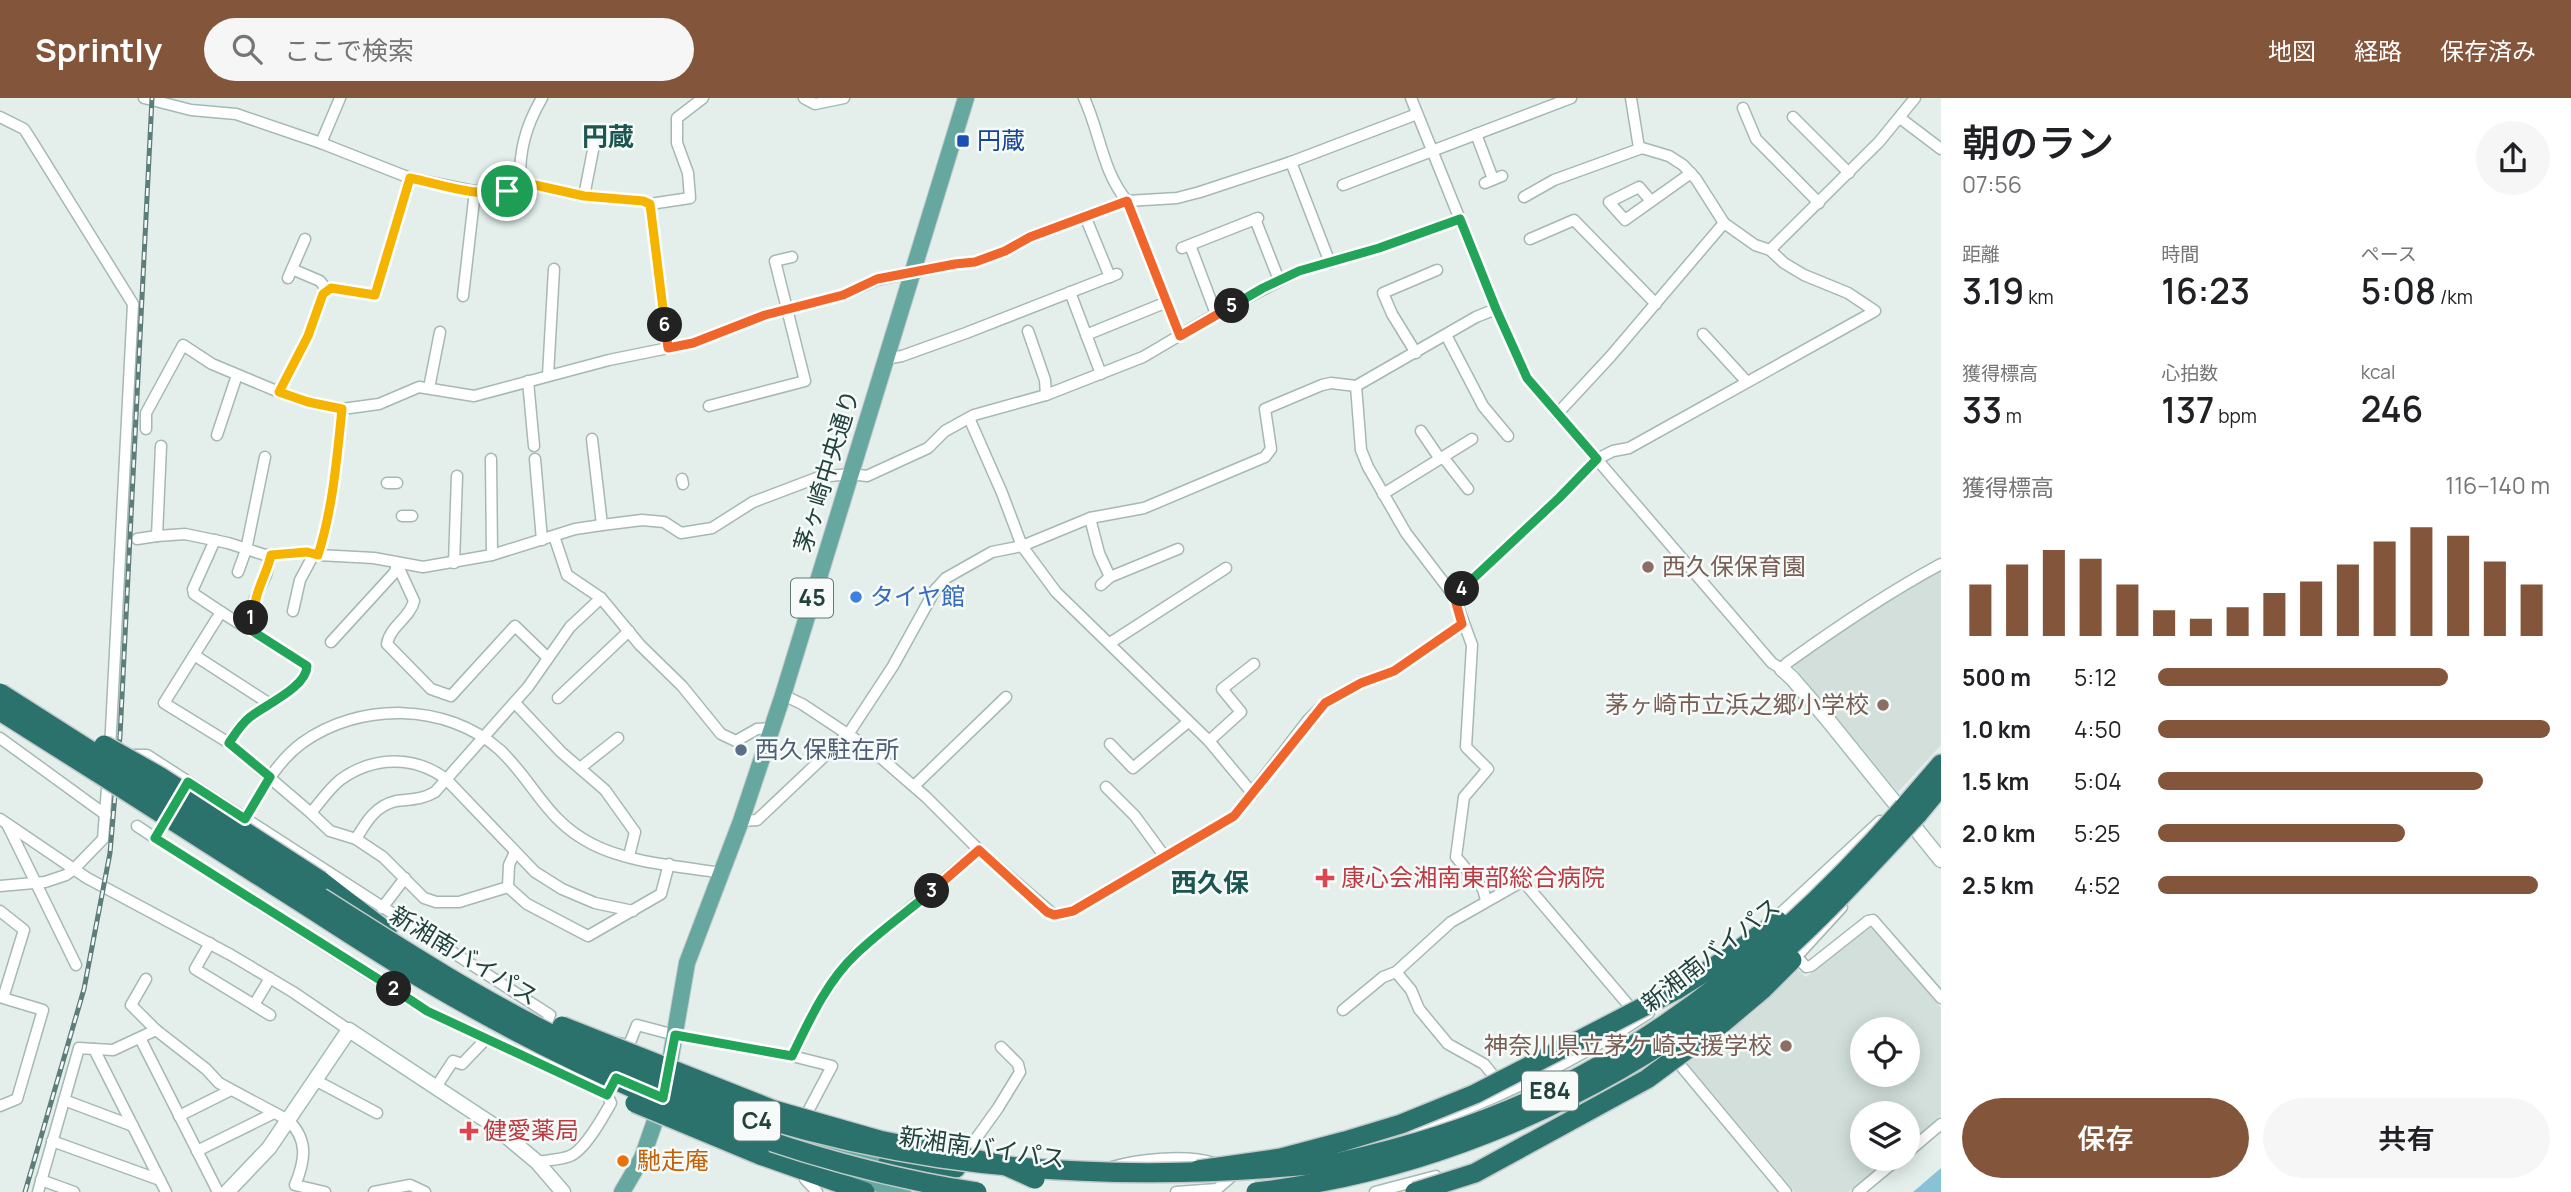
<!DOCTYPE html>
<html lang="ja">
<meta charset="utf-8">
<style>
:root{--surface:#fff;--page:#f6f6f6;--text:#202124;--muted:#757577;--accent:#83553a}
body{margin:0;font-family:Manrope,"Noto Sans JP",sans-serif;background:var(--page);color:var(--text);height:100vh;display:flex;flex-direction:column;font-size:26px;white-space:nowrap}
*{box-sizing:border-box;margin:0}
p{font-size:23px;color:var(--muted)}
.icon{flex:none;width:38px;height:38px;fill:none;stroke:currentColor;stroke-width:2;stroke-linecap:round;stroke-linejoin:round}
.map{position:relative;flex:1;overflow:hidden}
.side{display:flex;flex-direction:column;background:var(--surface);width:630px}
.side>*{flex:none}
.tools{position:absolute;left:1850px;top:919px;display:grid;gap:14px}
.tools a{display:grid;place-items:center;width:70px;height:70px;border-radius:50%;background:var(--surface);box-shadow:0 4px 18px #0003;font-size:35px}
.pin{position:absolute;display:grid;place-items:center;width:60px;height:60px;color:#fff;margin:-30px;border:4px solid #fff;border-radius:50%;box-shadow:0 2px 7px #0007}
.km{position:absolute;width:35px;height:35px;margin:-18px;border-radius:50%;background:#222;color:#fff;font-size:19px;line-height:35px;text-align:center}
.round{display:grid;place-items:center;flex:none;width:74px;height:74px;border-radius:37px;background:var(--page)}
.overview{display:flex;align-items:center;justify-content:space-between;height:119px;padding:0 21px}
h1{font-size:38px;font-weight:600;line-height:52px}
.stats{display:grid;grid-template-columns:repeat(3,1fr);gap:10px;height:119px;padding:7px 21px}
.stats div{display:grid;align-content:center}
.stats b{font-size:35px;font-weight:600}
.stats small{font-size:19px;font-weight:400}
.stats p{font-size:19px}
.chart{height:196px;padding:14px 21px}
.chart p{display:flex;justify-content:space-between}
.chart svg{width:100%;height:126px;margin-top:7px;stroke:var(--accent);stroke-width:6}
.cta{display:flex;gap:14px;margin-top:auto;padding:14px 21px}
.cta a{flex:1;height:80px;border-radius:42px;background:var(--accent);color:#fff;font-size:28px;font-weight:600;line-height:80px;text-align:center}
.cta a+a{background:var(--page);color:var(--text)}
ul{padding:0 21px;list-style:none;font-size:23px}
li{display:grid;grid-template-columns:112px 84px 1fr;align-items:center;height:52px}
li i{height:18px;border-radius:9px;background:var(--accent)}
header{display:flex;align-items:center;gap:42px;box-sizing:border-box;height:98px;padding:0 35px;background:var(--accent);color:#fff}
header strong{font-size:33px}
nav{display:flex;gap:38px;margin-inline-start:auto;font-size:24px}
.search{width:490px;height:63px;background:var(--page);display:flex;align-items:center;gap:18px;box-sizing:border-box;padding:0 24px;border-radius:38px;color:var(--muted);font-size:26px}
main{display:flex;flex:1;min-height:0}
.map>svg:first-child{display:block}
.built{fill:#d2dfdb;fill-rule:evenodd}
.water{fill:#89c1d7}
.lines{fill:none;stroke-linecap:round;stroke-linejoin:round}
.street-casing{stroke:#a6b8b4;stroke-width:13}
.secondary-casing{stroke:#a2bbb6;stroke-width:17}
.primary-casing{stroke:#c1cac9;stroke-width:18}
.highway-casing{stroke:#c1cac9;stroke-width:22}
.street{stroke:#fff;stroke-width:10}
.secondary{stroke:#fff;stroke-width:14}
.primary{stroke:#66a79f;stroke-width:16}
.highway{stroke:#2b716c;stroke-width:19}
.rail-casing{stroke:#5d7d79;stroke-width:5}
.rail{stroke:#f6fbf9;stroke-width:2.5;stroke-dasharray:8;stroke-linecap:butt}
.highway-bridge-casing{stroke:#c1cac9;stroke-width:22;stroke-linecap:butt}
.highway-bridge{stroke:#2b716c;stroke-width:19}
.split-1-casing{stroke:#fff;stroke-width:14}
.split-2-casing{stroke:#fff;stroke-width:14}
.split-3-casing{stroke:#fff;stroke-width:14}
.split-4-casing{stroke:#fff;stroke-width:14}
.split-5-casing{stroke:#fff;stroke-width:14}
.split-6-casing{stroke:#fff;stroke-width:14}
.split-7-casing{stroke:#fff;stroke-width:14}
.split-1{stroke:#f5b400;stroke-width:9}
.split-2{stroke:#22a559;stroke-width:9}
.split-3{stroke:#22a559;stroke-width:9}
.split-4{stroke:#f0652b;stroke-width:9}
.split-5{stroke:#22a559;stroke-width:9}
.split-6{stroke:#f0652b;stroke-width:9}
.split-7{stroke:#f5b400;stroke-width:9}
.transit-dot{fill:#1a4fb4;stroke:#f6fbf9;stroke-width:2.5}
.education-dot{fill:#8d6e63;stroke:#f6fbf9;stroke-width:2.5}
.shop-dot{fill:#3f7fe0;stroke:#f6fbf9;stroke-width:2.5}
.service-dot{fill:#5c6f8a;stroke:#f6fbf9;stroke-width:2.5}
.health-dot{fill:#e0444e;stroke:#f6fbf9;stroke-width:2.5}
.food-dot{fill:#e8710a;stroke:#f6fbf9;stroke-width:2.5}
.labels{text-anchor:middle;stroke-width:5;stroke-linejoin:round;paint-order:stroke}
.shield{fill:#f6fbf9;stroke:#627a76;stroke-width:2}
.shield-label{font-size:23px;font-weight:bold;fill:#22423e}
.transit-label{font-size:24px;fill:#164399;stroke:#f6fbf9;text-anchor:start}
.street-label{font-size:24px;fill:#22423e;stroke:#f6fbf9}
.education-label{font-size:24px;fill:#785e54;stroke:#f6fbf9;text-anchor:end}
.shop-label{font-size:24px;fill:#366cbe;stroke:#f6fbf9;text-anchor:start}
.service-label{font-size:24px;fill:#4e5e75;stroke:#f6fbf9;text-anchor:start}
.health-label{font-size:24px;fill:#be3a42;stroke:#f6fbf9;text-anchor:start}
.food-label{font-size:24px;fill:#c56008;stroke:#f6fbf9;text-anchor:start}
.neighbourhood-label{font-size:26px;font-weight:bold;fill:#1c5650;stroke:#f6fbf9}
</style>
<header>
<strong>Sprintly</strong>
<div class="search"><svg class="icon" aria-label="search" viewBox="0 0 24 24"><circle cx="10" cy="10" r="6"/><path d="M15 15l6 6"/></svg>ここで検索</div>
<nav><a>地図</a><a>経路</a><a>保存済み</a></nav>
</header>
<main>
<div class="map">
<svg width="1941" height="1094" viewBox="0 0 1941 1094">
<rect width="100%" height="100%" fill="#e4efec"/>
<g class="built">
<path d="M1941 472V647L1898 694 1793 567 1909 488Z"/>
<path d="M1869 830 1874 831 1941 910V1018L1908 1046V1015H1862V1060L1889 1061 1848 1094H1795L1687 965 1756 912 1798 872 1806 879ZM1862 931H1908V976H1862Z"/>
</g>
<path class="water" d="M1941 1070V1094H1913Z"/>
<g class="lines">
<defs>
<g id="street">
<path d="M144 0 191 12 236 16 321 45 410 80 475 93 498 95 526 85 584 98 643 103 650 106 690 100 688 75 677 45V20L703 0"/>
<path d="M804 0 815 6 844 0"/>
<path d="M1084 0C1100 34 1102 73 1127 103L1180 238"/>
<path d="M1411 0 1496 211 1527 280 1772 565 1782 571 1787 565C1837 529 1887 495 1941 466"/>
<path d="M1631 0 1639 50"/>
<path d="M1743 10 1756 41 1819 105"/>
<path d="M0 19 24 31 28 37 133 206 110 651"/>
<path d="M1793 19 1849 75"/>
<path d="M1900 20 1941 51"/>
<path d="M1476 36 1493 81"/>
<path d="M321 45 340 0"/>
<path d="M1291 64 1330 165"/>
<path d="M1485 85 1502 78"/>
<path d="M520 87C519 54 525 29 542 0"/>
<path d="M1343 87 1571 0"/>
<path d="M584 98 596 37"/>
<path d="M1651 103 1639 89 1609 104 1625 122 1691 75"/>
<path d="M650 106 668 250"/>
<path d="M1085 118 1110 179"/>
<path d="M1255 121 1279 182"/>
<path d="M1530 141 1574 122 1656 206"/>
<path d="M1190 147 1216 216"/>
<path d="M1182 150 1258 120"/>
<path d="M1770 152 1879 44 1915 0"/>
<path d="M292 171 320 183 327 192"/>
<path d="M288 180 305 141"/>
<path d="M1070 194 1101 276"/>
<path d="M463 198 475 93"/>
<path d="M1028 233 1045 282 1046 297"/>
<path d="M1703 236 1747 284"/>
<path d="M1086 237 1167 204"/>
<path d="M1446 237 1483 308 1508 338"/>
<path d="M1416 255 1392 216 1383 195 1437 172"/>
<path d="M885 261 902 258 966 235 1117 176"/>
<path d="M548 277 554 171"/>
<path d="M528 283 534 348"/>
<path d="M429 290 440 234"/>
<path d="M279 294 308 238 323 196 331 190 375 197 410 80"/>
<path d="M709 308 805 283 775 163 792 159"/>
<path d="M1557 316 1610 259 1724 125"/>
<path d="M969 320 1002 395 1022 448 1056 494 1209 643 1253 696"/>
<path d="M146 331V315L183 247 212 266 279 294 308 304 342 311 379 306 419 289 474 298 609 262 693 245 765 217 843 197 877 182 955 166 975 164 1005 153 1029 139 1127 103 1177 100 1200 94 1291 64 1417 16"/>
<path d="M1421 333 1440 361"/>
<path d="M217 337 237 277"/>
<path d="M592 341 602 427"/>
<path d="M161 348 157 438 185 436 228 445 265 457 307 454 318 457 374 460 423 469 492 457 575 431 602 427 642 422 664 424 681 435 712 430 753 404 819 379 850 376 867 378 928 350 945 333 974 317 1046 297 1143 259 1216 216 1299 173 1379 150 1460 121"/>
<path d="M1443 359 1468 391"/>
<path d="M491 361 492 457"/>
<path d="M535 361 542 442"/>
<path d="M682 381 683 386"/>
<path d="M387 385H397"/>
<path d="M1383 396 1472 341"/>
<path d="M402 418H412"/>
<path d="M1090 420 1099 455 1110 479"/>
<path d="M554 438 567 477 601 500 640 547 682 588 721 636 736 643 757 631 771 630"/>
<path d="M137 441 157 438"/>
<path d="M215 442 193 491 194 496 221 514 164 605 229 645 311 715 330 733 356 741 383 759 424 800 436 804H459L508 789 527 806 588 838 661 796 669 766"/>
<path d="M318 457C333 410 337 360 342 311"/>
<path d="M454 465 457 378"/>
<path d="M397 466 414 503C410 520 390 528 387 546L431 591 451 598 515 528 548 560"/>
<path d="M238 474 246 452 265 359"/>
<path d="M1101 487 1110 479 1178 451"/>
<path d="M1454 498 1559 400 1597 361 1613 353 1629 350 1875 213 1848 195 1804 177 1784 165 1770 152 1755 147 1724 125 1696 81 1683 67 1669 58 1642 50 1554 82 1524 99"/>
<path d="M293 513 300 482 314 456"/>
<path d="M221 514 307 568C307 590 260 608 246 623 239 629 234 637 229 645"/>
<path d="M246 529 256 511 255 500 266 477 271 457"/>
<path d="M331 544 395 474 397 466"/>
<path d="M1110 545 1226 470"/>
<path d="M194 557 270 606"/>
<path d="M783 597 802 606 873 653 926 699 979 752 1054 817 1073 813 1234 718 1308 622 1325 605 1361 585 1394 573 1463 526"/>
<path d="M558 600 629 533"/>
<path d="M515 605 561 654 605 692 635 734 629 758"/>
<path d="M0 640 106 717"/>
<path d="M1209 643 1241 614 1222 591 1254 566"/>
<path d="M1110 646 1133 670 1188 624"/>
<path d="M133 657H147L550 917 542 935"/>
<path d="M580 670 618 640"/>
<path d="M914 688 1006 599"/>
<path d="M1106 689 1135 718 1165 759"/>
<path d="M311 715C320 704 329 691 340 682 373 658 414 657 446 681L535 774 562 791 595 805 633 813"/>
<path d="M169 717 155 740 427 913 607 997"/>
<path d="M0 721 87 780 231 857 293 894 349 932"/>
<path d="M245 721C261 694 276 664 302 645 359 604 446 604 500 652 534 684 546 723 592 746 628 765 681 768 721 775"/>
<path d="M741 723 757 722 849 635 893 568 935 492 946 480 992 454 1022 448 1090 420 1144 410 1265 359 1271 351 1265 311 1322 287 1331 285 1356 288"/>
<path d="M8 728 76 867"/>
<path d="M137 728 155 740"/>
<path d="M356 741C366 724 375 708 396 703 410 701 422 702 435 694L528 589 570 529 601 500"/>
<path d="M0 788 45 784 66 777 73 772 103 741 108 678"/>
<path d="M508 789 509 767 515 754"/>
<path d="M1486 802 1483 791 1456 759 1464 699 1488 671 1466 649 1472 547 1454 498 1406 435 1368 369 1361 352 1356 288 1476 219 1496 211"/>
<path d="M382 810 405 780"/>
<path d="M0 813 24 832 3 900 43 912 17 1001 0 1008"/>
<path d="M1771 824 1880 723"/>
<path d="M210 845 195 871 254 907 270 880"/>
<path d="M1798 860 1806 869 1811 868 1868 823 1873 822 1941 900"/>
<path d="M1789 867 1842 809"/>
<path d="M1396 874 1411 892 1419 911 1448 946 1484 966 1501 987"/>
<path d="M146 881 131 907 156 932"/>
<path d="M254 907 270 917"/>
<path d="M1343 912 1383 879 1396 874 1451 824 1523 783 1636 916"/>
<path d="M140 940 218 1094"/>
<path d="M619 945 629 947 637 927 675 937 792 958 832 968 805 1019"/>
<path d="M94 951 113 952 156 932 206 971 219 985 288 1022C309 1042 305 1063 295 1087L325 1094"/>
<path d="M792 958 812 917 836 878 854 857 979 752"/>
<path d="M1676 962 1786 1094"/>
<path d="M315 982 377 1015"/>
<path d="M436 989 453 963 462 966 486 941"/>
<path d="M64 1002 133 1028"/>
<path d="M179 1018 231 992"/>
<path d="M1406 1033C1489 1007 1576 963 1649 915"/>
<path d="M52 1043 160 1082"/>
<path d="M197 1053 274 1015"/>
<path d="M1908 1054 1941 1026"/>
<path d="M965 1056 998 1010 1020 974 1018 966 1001 949"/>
<path d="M537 1064C547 1062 560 1062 570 1058 585 1052 603 1019 611 1005L607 997 609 992"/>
<path d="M1112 1069C1138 1061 1187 1056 1214 1065"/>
<path d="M805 1081 817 1094"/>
<path d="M41 1082 74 1094"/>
<path d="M38 1094 79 950 94 951 166 1094"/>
<path d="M374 1094 410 1087 425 1094"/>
<path d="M1176 1094 1217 1091 1238 1073"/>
<path d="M1375 1094 1436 1078"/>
<path d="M1858 1094 1899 1060"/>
</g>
<g id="secondary">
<path d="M1782 571 1792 580 1828 622 1941 762"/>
<path d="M227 1094 269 1050 349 932 493 1027 537 1064 563 1094"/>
</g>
<g id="primary">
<path d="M667 981 687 865 741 723 783 597 966 0"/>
<path d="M755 1026 820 1047 898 1067"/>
<path d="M825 1068 903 1094"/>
<path d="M622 1094 642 1060 661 1006"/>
</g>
<g id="highway">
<path d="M1904 709 1941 666"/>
<path d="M1918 716 1941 688"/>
<path d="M321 783 387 834"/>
<path d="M760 1057 865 1094"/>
<path d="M888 1065 956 1070"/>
</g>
</defs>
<use href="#street" class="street-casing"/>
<use href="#secondary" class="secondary-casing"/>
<use href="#primary" class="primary-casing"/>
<use href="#highway" class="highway-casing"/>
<use href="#street" class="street"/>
<use href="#secondary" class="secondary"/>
<use href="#primary" class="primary"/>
<use href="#highway" class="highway"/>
<defs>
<path id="rail" d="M25 1094 84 891 110 755 120 638 152 0"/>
</defs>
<use href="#rail" class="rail-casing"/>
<use href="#rail" class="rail"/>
<defs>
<g id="highway-bridge">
<path d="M0 595C103 661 206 726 309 792 391 844 472 897 559 940 811 1064 1061 1094 1340 1064 1431 1044 1521 1013 1602 966 1718 899 1816 810 1904 709"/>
<path d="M0 613C92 671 183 729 275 788 326 820 376 854 429 885 598 984 782 1064 977 1094"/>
<path d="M104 647 159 678 321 783"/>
<path d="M562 928 774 1012 879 1042 1004 1067 1035 1081"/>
<path d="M635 1005 760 1057"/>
<path d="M1198 1072 1281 1060 1345 1043 1401 1026 1475 996 1678 891 1729 859 1778 823"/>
<path d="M1256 1094C1430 1074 1597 1001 1736 894 1803 842 1860 778 1918 716"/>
<path d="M1415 1094 1475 1075 1647 981 1724 924 1762 892 1792 862"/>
</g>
</defs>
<use href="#highway-bridge" class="highway-bridge-casing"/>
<use href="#highway-bridge" class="highway-bridge"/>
</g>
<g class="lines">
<defs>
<path id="split-1" d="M251 520C256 511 254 506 257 497 261 483 268 471 271 457L307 454 318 457C333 410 337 359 342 311L308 304 279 294 308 238 323 196 331 190 375 197 410 80C440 86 477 100 507 93"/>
<path id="split-2" d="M251 520 246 529 307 568C307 589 265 607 250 619 241 626 235 636 229 645L270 679 245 721 188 684 155 740 394 891"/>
<path id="split-3" d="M394 891 427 913 607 997 616 980 663 1000 675 937 792 958C809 923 827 883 856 856 880 833 907 814 932 793"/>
<path id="split-4" d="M932 793 979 752 1047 814 1054 817 1073 813 1234 718 1325 605 1361 585 1394 573 1462 526 1454 498 1462 491"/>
<path id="split-5" d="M1232 208 1263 190 1299 173 1379 150 1460 121 1496 211 1527 280 1597 361 1559 400 1462 491"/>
<path id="split-6" d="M665 227 668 250 693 245 765 217 843 197 877 181 955 166 975 164 1005 153 1030 139 1127 103 1180 238 1232 208"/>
<path id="split-7" d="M507 93 526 85 584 98 643 103 650 106 665 227"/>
</defs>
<use href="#split-1" class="split-1-casing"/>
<use href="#split-2" class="split-2-casing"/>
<use href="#split-3" class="split-3-casing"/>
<use href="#split-4" class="split-4-casing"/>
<use href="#split-5" class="split-5-casing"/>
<use href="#split-6" class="split-6-casing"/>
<use href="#split-7" class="split-7-casing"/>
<use href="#split-1" class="split-1"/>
<use href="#split-2" class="split-2"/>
<use href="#split-3" class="split-3"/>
<use href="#split-4" class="split-4"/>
<use href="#split-5" class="split-5"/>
<use href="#split-6" class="split-6"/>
<use href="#split-7" class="split-7"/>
</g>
<rect class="transit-dot" x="956" y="36" width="14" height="14" rx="3.5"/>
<g class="education-dot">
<circle cx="1648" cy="469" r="7"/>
<circle cx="1883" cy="607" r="7"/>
<circle cx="1786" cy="948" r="7"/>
</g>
<circle class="shop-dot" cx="856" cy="499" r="7"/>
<circle class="service-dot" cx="741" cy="652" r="7"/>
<g class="health-dot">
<path d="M1321.5 769.5h7v7h7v7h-7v7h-7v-7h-7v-7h7z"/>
<path d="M465.5 1022.5h7v7h7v7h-7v7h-7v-7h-7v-7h7z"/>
</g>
<circle class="food-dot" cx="623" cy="1063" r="7"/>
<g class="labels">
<g class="shield">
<rect x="791" y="480.5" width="42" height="39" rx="5"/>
<rect x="1522" y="973.5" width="56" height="39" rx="5"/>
<rect x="734" y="1003.5" width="46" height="39" rx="5"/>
</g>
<g class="shield-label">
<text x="812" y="508">45</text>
<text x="1550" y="1001">E84</text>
<text x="757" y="1031">C4</text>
</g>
<g class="transit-label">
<text x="977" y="51">円蔵</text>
</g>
<g class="street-label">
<text transform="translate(827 373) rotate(-73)" y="8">茅ヶ崎中央通り</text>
<text transform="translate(1711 857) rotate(-38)" y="8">新湘南バイパス</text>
<text transform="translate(464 858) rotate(31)" y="8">新湘南バイパス</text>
<text transform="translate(982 1050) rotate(8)" y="8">新湘南バイパス</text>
</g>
<g class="education-label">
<text x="1662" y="477" text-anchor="start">西久保保育園</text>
<text x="1869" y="615">茅ヶ崎市立浜之郷小学校</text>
<text x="1772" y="956">神奈川県立茅ケ崎支援学校</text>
</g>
<g class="shop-label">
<text x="870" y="507">タイヤ館</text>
</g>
<g class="service-label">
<text x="755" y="660">西久保駐在所</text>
</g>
<g class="health-label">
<text x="1341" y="788">康心会湘南東部総合病院</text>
<text x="483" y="1041">健愛薬局</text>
</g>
<g class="food-label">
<text x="637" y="1071">馳走庵</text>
</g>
<g class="neighbourhood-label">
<text x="608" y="48">円蔵</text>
<text x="1210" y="794">西久保</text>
</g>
</g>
</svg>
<div class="tools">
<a><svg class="icon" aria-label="locate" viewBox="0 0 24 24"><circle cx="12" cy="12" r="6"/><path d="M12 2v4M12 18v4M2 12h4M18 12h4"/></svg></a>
<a><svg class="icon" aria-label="layers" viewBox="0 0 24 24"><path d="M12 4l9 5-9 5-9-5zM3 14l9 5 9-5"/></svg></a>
</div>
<div class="pin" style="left:507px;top:93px;background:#1e9e55"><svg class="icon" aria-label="arrive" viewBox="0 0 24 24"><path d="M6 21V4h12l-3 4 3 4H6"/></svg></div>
<b class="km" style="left:251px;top:520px">1</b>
<b class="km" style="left:394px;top:891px">2</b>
<b class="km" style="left:932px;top:793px">3</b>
<b class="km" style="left:1462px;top:491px">4</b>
<b class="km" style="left:1232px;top:208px">5</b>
<b class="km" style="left:665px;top:227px">6</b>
</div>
<section class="side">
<div class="overview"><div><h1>朝のラン</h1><p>07:56</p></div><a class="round"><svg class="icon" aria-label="share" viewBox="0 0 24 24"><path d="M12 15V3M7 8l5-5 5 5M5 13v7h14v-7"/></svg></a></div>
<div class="stats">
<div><p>距離</p><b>3.19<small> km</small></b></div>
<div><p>時間</p><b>16:23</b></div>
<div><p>ペース</p><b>5:08<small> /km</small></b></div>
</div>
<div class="stats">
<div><p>獲得標高</p><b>33<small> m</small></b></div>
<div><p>心拍数</p><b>137<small> bpm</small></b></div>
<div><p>kcal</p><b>246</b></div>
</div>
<div class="chart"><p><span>獲得標高</span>116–140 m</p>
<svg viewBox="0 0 160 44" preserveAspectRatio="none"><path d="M5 44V26M15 44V19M25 44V14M35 44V17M45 44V26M55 44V35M65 44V38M75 44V34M85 44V29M95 44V25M105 44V19M115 44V11M125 44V6M135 44V9M145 44V18M155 44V26"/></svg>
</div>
<ul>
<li><b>500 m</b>5:12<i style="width:74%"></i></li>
<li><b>1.0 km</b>4:50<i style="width:100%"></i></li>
<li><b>1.5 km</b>5:04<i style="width:83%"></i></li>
<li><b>2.0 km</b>5:25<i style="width:63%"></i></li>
<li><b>2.5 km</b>4:52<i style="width:97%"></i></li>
</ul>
<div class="cta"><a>保存</a><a>共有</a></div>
</section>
</main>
